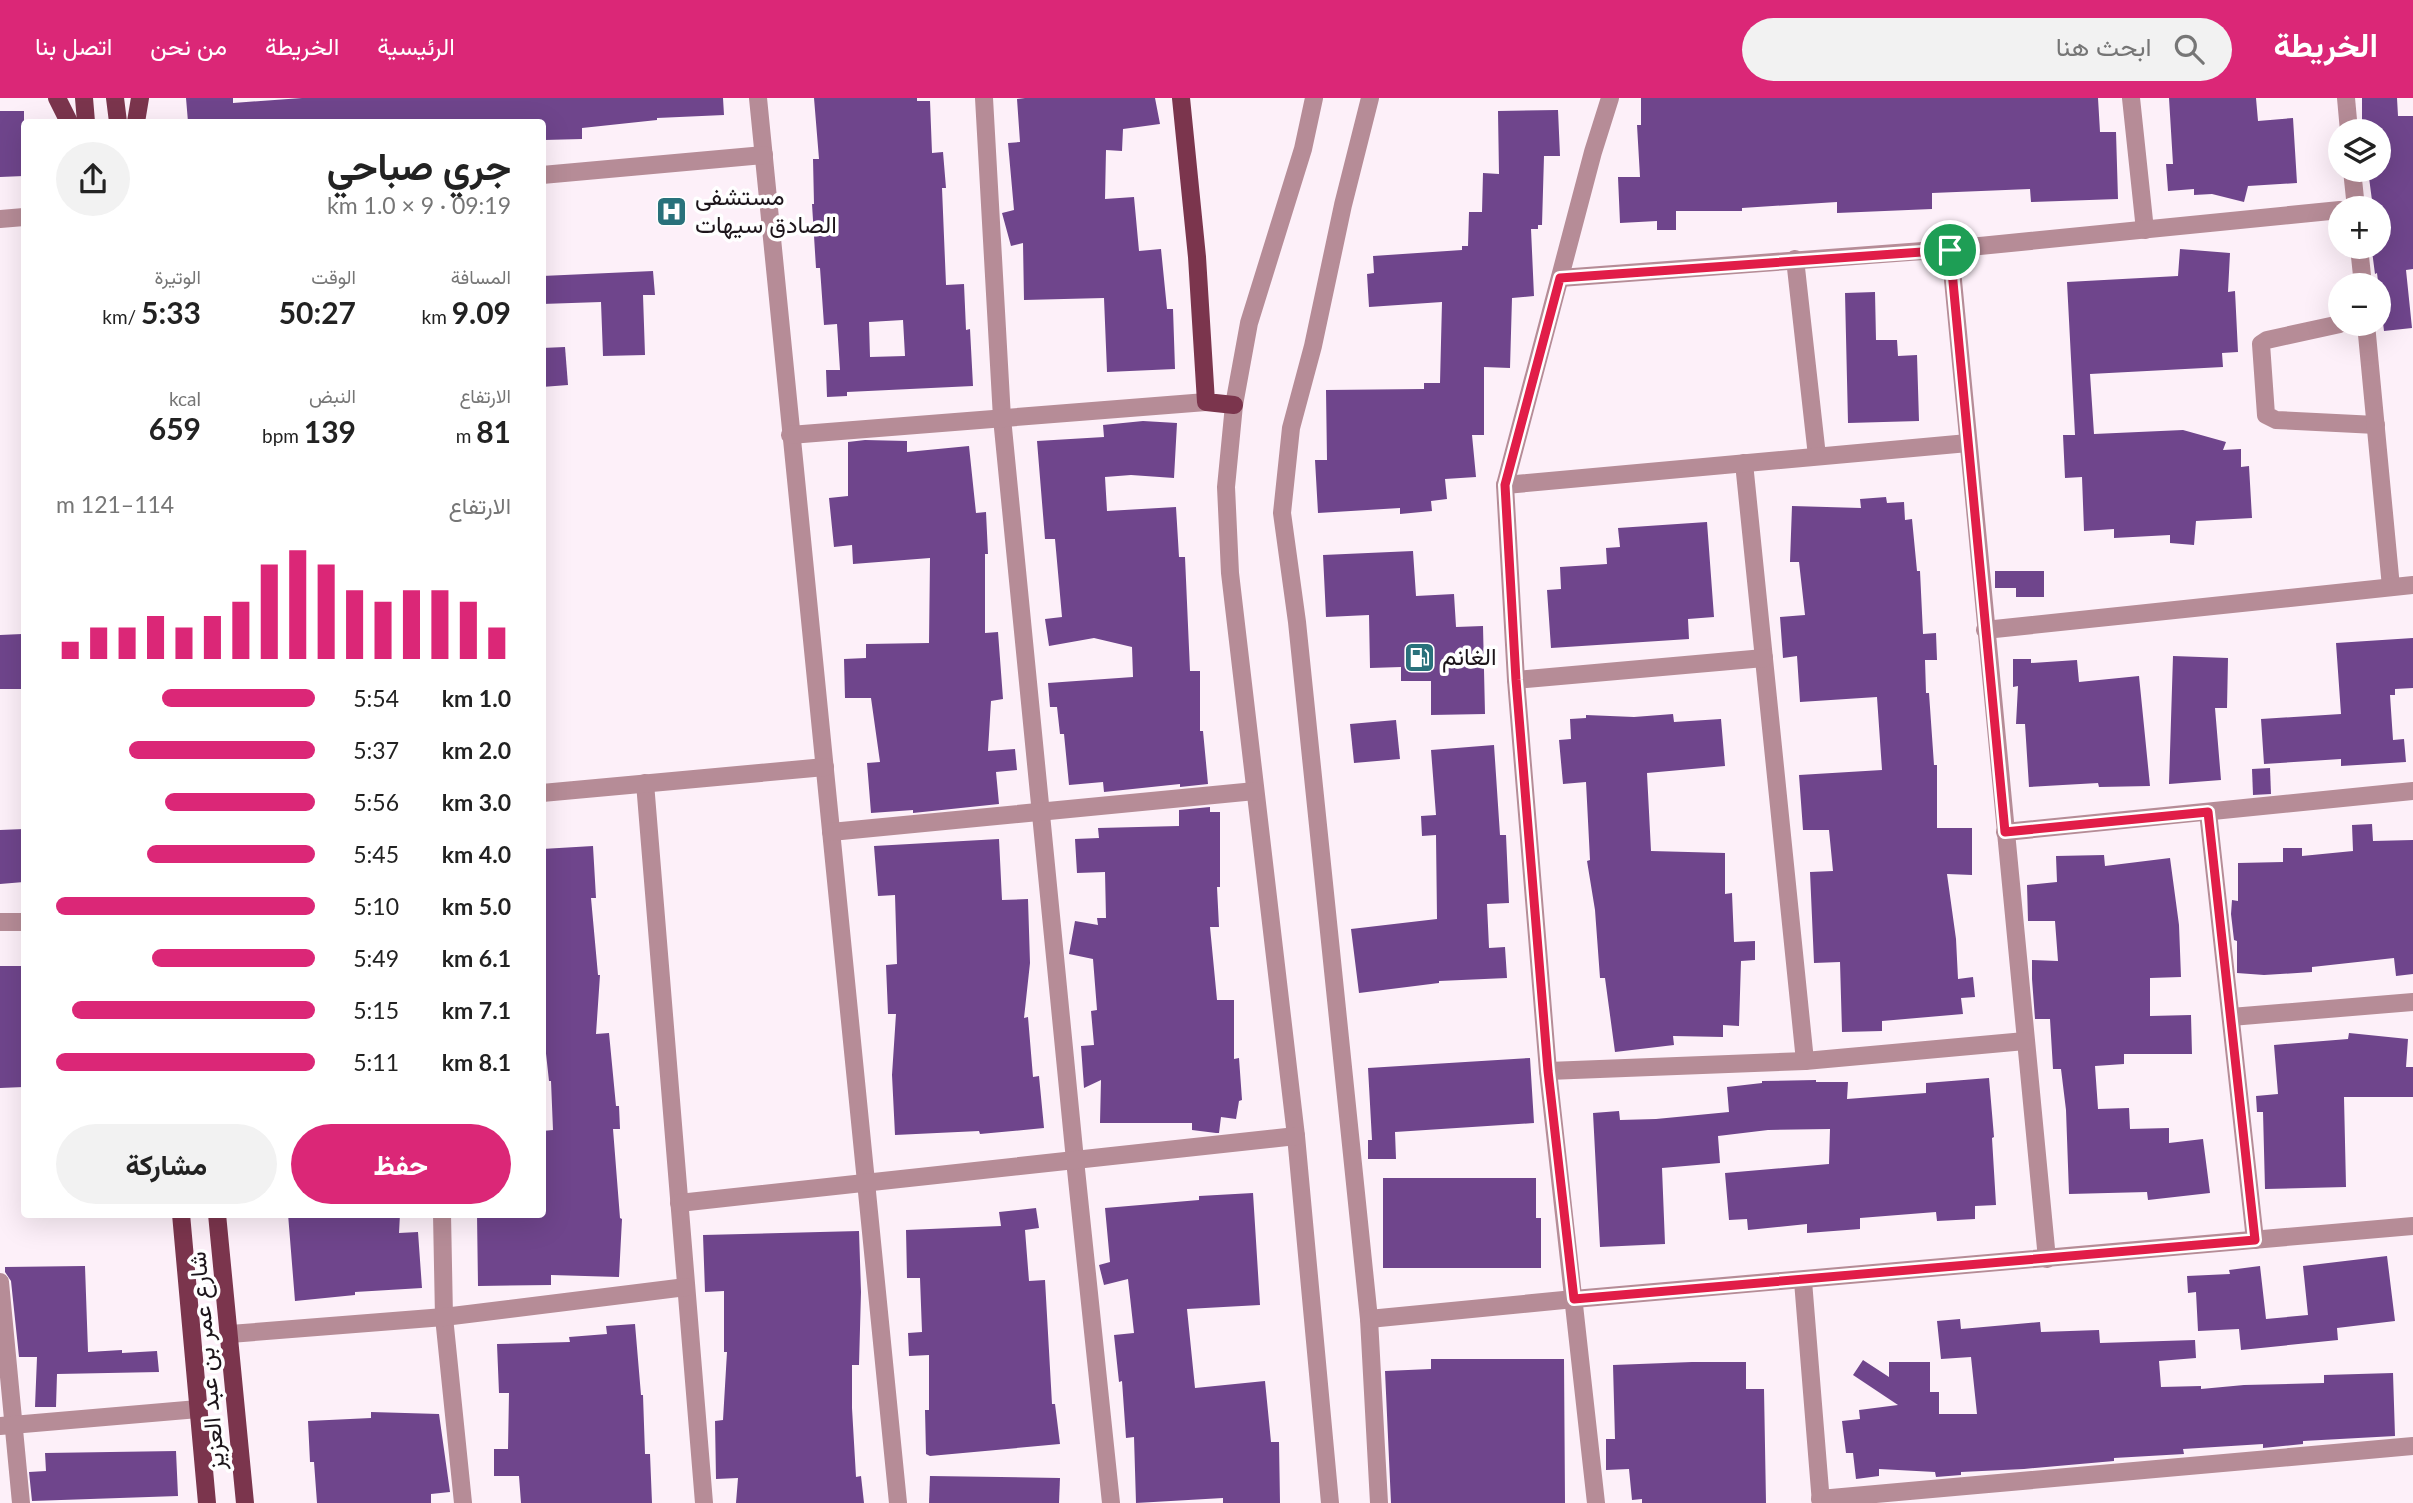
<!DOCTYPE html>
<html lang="ar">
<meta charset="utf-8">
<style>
:root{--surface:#fff;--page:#f2f2f2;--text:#222;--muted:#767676;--accent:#db2777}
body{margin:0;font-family:Lato,Vazirmatn,sans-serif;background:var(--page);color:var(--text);direction:rtl;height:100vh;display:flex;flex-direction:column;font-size:26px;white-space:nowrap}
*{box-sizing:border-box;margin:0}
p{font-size:23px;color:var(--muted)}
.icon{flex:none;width:38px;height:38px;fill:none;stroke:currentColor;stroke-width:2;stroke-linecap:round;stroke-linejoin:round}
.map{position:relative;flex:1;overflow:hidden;direction:ltr}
.panel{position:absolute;left:21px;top:21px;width:525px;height:1099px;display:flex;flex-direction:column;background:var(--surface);border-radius:7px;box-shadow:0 7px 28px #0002;direction:rtl}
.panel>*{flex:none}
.fabs{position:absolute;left:2328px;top:21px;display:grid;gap:14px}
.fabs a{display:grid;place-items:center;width:63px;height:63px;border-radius:50%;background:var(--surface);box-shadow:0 7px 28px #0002;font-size:35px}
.pin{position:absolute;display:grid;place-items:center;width:60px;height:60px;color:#fff;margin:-30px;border:4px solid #fff;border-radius:50%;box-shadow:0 2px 7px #0007}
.round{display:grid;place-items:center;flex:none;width:74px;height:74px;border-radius:37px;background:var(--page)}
.overview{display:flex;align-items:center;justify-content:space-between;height:119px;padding:0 35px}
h1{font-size:38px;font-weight:700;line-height:52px}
.figures{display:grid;grid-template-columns:repeat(3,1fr);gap:10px;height:119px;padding:7px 35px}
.figures div{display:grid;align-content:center}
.figures b{font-size:30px;font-weight:700}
.figures small{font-size:19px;font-weight:400}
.figures p{font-size:19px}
.chart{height:196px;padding:14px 35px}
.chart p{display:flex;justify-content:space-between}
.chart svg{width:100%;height:126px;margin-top:7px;stroke:var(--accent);stroke-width:6}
.primary-button{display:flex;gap:14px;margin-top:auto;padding:14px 35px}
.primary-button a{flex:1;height:80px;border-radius:42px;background:var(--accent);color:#fff;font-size:28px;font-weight:700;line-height:80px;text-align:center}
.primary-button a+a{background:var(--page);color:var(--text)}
ul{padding:0 35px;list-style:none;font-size:23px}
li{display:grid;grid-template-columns:112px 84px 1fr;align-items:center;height:52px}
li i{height:18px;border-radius:9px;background:var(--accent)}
header{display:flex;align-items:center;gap:42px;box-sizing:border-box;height:98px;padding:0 35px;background:var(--accent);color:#fff}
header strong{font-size:33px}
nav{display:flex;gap:38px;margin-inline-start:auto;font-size:24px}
.search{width:490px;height:63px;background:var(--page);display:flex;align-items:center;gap:18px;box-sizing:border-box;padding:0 24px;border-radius:38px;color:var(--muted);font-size:26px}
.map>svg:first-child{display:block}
.building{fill:#6f458c;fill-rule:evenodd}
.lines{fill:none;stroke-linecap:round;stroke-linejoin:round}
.minor{stroke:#b68c97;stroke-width:18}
.major{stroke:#7b354d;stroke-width:18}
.route-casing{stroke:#fff;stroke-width:14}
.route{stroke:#e11d48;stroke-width:9}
.labels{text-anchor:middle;stroke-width:7;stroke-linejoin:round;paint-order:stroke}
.poi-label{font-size:24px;fill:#1d151b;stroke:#fff;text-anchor:start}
.street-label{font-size:24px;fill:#1d151b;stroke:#fff}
</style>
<header>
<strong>الخريطة</strong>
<div class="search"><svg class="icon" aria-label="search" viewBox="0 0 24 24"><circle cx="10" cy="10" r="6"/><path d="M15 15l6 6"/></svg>ابحث هنا</div>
<nav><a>الرئيسية</a><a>الخريطة</a><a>من نحن</a><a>اتصل بنا</a></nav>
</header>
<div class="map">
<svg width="2413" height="1405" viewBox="0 0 2413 1405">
<rect width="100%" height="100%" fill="#fdf0f9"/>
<g class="building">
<path d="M186 0H233V5L302 0H723L724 17 657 20V22L582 30V41L544 42V24H188Z"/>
<path d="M814 0H917V3H930L932 55 943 54 946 90H942L946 187 964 186 966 232 970 231 973 288 847 294V298L827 299 826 272H840L837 226 824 227 820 170H816L812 106H814L813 61H819ZM903 222 905 258 870 259 869 224Z"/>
<path d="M1025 0H1155L1160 26 1123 31 1122 53 1106 52 1105 101 1134 99 1139 153 1161 151 1167 211H1173L1175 271 1107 274 1104 200 1024 202 1023 145 1011 148 1002 115 1014 112 1008 45 1020 44 1017 1Z"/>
<path d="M1641 0H2098L2100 34H2116L2118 101 2031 104 2030 91 1932 95V111L1837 115V104L1742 110V113H1676V132H1657V123L1620 125 1618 79H1640L1637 27H1641Z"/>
<path d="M2169 0H2256L2258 23 2293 20 2297 85 2248 88 2244 104 2212 96 2194 97V91L2168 93 2166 66H2173Z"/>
<path d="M2362 0H2397L2398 18H2413V171L2406 172 2412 230 2384 233 2377 175 2375 176 2372 153 2378 152V110H2373L2368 72H2378V27H2362Z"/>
<path d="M1558 12 1560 58H1544L1542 127H1538V131H1531L1534 198 1512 200 1510 270 1484 269V337H1472L1476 379 1445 381 1447 401 1431 403 1432 413 1400 416V410L1318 415 1315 362H1327L1326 292 1424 291V285H1440L1442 204 1369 209 1367 176 1374 175 1373 158 1462 152V148H1468L1469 114H1482L1483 75 1499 76 1498 13Z"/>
<path d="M0 13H24V78L0 79Z"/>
<path d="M2180 151 2230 155 2228 194 2235 193 2238 254 2222 255 2223 269 2090 276 2094 336 2183 332 2226 344 2223 352 2241 351V369L2249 368 2252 420 2196 423 2194 447 2170 445V437L2114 440V431L2084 433 2082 379 2065 380 2063 337H2075L2067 184 2178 178Z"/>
<path d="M653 173 655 197H643L645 257 603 258 601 204 542 206V178Z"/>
<path d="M1875 194 1876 242H1897L1898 258 1917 257 1919 323 1848 325 1845 195Z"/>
<path d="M565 249 568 287 542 289V250Z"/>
<path d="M1143 323 1177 325 1174 380 1131 377 1105 379 1107 413 1176 409 1179 459H1185L1190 573H1200V633H1203L1208 686 1180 689V686L1104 694 1103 684 1069 687 1064 636H1060L1057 609H1050L1048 585 1133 579 1132 549 1094 540 1049 548 1045 521 1062 519 1055 441H1045L1037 343 1104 339 1103 327Z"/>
<path d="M865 342 907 343V354L969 348 976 415 986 414 988 456H985V535L998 534 1003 601 991 603 988 653 1015 651 1017 672 996 674 999 706 913 715V712L871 715 867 665 880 664 871 600H845L844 561 866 560V546L929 545 930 460 853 466 852 447 834 449 829 400 848 398V344Z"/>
<path d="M1886 399 1887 405 1904 404 1905 422 1912 421 1917 473H1920L1923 536 1936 535 1937 562H1925L1926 595H1929L1934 667H1937V730H1972V777L1947 776 1956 841 1958 881 1973 879 1975 899 1961 900 1963 916 1882 923V933L1842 934 1840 864 1814 865 1810 774 1833 773 1829 732H1803L1799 677 1882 672 1877 599 1800 604 1797 558 1783 560 1780 519 1805 517 1799 464H1790L1792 408 1861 410 1860 401Z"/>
<path d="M1707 424 1714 519 1688 521 1689 541 1551 550 1547 492 1561 491 1560 469 1607 466 1606 450 1620 449 1618 430Z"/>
<path d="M1413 453 1416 498 1454 496 1456 529 1483 528 1485 616 1431 617V583H1401V569L1370 570 1369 517 1326 519 1323 457Z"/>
<path d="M1995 473H2044V499H2016V490H1995Z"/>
<path d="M22 536 24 591H0V537Z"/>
<path d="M2413 540V590L2395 591V597H2390L2393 642 2404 641 2406 664 2341 668V661L2264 666 2261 621 2341 616 2336 545Z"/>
<path d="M2173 558 2228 560 2227 610H2215L2221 682 2169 686Z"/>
<path d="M2013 561H2031V565L2077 562 2079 584 2139 578 2150 688 2099 689 2098 685 2029 689 2025 626H2016L2018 588 2013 589Z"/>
<path d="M1673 616 1674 624 1721 621 1725 668 1647 675 1651 753 1725 755V796L1732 795 1734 844 1755 843V862L1741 863 1739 928 1723 927V939L1673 938 1674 947 1615 954 1605 880H1600L1595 812 1587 763 1590 762 1586 684 1563 686 1559 642 1571 641 1570 621 1586 620V617L1634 619Z"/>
<path d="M1396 622 1400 661 1354 665 1350 626Z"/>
<path d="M1494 647 1500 737H1506L1509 805 1487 806 1489 850 1505 849 1507 880 1439 883V885L1359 895 1351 831 1437 821 1436 737 1422 738 1421 718 1436 717 1431 652Z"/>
<path d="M2270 670 2271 696 2253 697 2252 671Z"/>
<path d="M1210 709V714H1220V789H1217L1219 829H1210L1217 902H1234V961L1239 960 1242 1002 1239 1003 1236 1021 1221 1019 1219 1035H1216L1192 1032V1025H1100L1101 982 1084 990 1081 948 1094 947 1091 913 1097 912 1093 861 1069 856 1075 823 1098 827 1097 820H1106L1105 774 1077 775 1075 741 1099 740 1098 730 1179 728V712Z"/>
<path d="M2372 726 2373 743 2413 742V876L2396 878 2394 860 2312 869V874L2264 877 2237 875V843L2234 842 2231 816 2232 802 2238 803V765L2283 764V750H2302V758L2353 753 2352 727Z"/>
<path d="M24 731V784L0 786V732Z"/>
<path d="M999 741 1002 802 1028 801 1030 865 1024 920 1028 919 1033 979 1039 978 1044 1030 980 1036 979 1033 895 1037 892 977 896 916H888L886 867 897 866 895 797 878 798 874 748Z"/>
<path d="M593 748 596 800H591L598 877H600L596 936 609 935 616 1008H619L620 1031H613L620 1120 622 1121 619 1179 551 1177V1187L478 1188 477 1116H542V1033L553 1032 551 983H549L542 919 545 867 542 868V751Z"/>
<path d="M2104 757 2105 768 2170 760 2179 827 2181 879 2150 880V918L2191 917 2192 956H2124V966L2095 968 2098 1011 2129 1010 2130 1031 2169 1030V1045L2203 1041 2210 1095 2148 1102 2147 1094 2069 1096 2066 1012 2061 971H2053L2050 921H2035L2032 881V862L2058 863 2055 823H2028L2027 787 2057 784 2056 758Z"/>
<path d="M0 868H24V989L0 990Z"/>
<path d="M2349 935 2408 941 2406 969H2413V999H2344L2346 1089 2265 1091 2263 1014H2257L2256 998 2278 996 2274 947 2348 941Z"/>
<path d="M1530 960 1534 1025 1395 1034 1396 1061H1368V1042H1372L1368 970Z"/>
<path d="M1989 980 1994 1039 1992 1040 1996 1107 1975 1108V1121L1937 1123 1936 1114 1860 1120V1131L1807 1135V1126L1748 1132 1747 1121 1729 1122 1725 1075 1829 1066 1830 1031 1768 1032 1718 1038 1720 1065 1662 1070 1665 1146 1600 1149 1593 1015 1619 1013 1620 1022 1656 1021 1729 1014 1727 989 1762 985V983L1816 982V984H1848L1847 1001 1926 995V985Z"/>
<path d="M1383 1080H1536V1120H1541V1170H1383Z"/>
<path d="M1253 1095 1260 1207 1187 1211 1195 1290 1265 1283 1271 1344H1279L1280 1405H1223V1400L1136 1405 1134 1339 1126 1340 1122 1283 1119 1284 1114 1237 1134 1235 1128 1181 1104 1187 1099 1167 1110 1164 1105 1110 1199 1102V1098Z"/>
<path d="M1036 1110 1039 1130 1025 1132 1029 1183 1045 1182 1052 1306H1055L1060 1346 930 1358 926 1356 925 1312H929V1257L909 1258 908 1235 922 1234 920 1180H907L906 1132 1001 1128 999 1114Z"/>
<path d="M288 1116H400L399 1135 418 1134 422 1190 355 1194V1197L295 1203Z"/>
<path d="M859 1133 861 1194 859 1267H852V1310L856 1379 861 1378 864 1405H736L738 1380 716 1381 715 1323 723 1322 727 1254H724V1193L705 1194 703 1137Z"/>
<path d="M2387 1158 2395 1223 2337 1230 2338 1242 2241 1252 2239 1231 2198 1233 2196 1194 2188 1195 2187 1178 2230 1176 2229 1172 2260 1168 2266 1221 2308 1217 2303 1168Z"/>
<path d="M85 1168 88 1254 122 1252V1255L157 1253 159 1274 57 1276 56 1309H35L37 1259H19L11 1183 5 1174V1169Z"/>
<path d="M1960 1221 1961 1231 2040 1224 2041 1234 2099 1232 2100 1245 2195 1242 2196 1260 2159 1263 2161 1289 2201 1288V1291L2244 1287 2324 1285V1277L2393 1275 2395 1338 2303 1343V1346L2263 1350V1346L2183 1351 2184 1356 2114 1360V1363L2024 1371 1961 1374V1377L1936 1379 1935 1374 1879 1371V1378L1856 1381 1853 1355H1846L1842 1323 1860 1321 1859 1312 1898 1307 1853 1277 1863 1262 1889 1279V1264H1930V1294H1939V1316H1977L1971 1259 1941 1261 1937 1223Z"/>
<path d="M635 1226 641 1297H643L645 1356H650L652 1405H521L519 1378H494V1351H508L509 1295H499L497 1246 570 1244 569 1239 607 1236 606 1228Z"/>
<path d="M1431 1261H1564L1565 1405H1391L1385 1273 1431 1271Z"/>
<path d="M1692 1264H1746V1291H1764L1766 1405H1642V1401L1632 1402 1629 1371 1606 1372V1341H1615L1613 1267Z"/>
<path d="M371 1314 439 1316 450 1394 431 1396V1405H317L314 1364H310L308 1323 371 1320Z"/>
<path d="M176 1353 178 1398 32 1403 29 1374 46 1373 45 1355Z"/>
<path d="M930 1378 1060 1380 1059 1405H929Z"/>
</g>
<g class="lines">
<g class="minor">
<path d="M758 0 898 1405"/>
<path d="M984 0 1002 320 1075 1062 1111 1405"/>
<path d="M1314 0 1303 51 1249 225 1234 307 1226 389 1230 475 1296 1038 1330 1405"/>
<path d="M1370 0 1343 107 1313 248 1291 330 1282 415 1297 524 1369 1221 1379 1405"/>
<path d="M2131 0 2145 132"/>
<path d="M2346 0 2349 33"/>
<path d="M2352 72 2356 110"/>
<path d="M542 77 764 57"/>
<path d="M0 121 24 119"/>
<path d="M2359 149 2363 187"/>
<path d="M1950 151 2047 1161"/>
<path d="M1795 161 1817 358"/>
<path d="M1560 180 1950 151 2340 112"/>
<path d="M2340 226 2267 242 2261 246 2266 317 2276 322 2376 327"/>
<path d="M2366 226 2391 489"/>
<path d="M790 337 1206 304"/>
<path d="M1744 365 1805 963"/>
<path d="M1505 387 1968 345"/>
<path d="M1985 532 2413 487"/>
<path d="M1516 582 1764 560"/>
<path d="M645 685 704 1405"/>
<path d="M542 695 825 669"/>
<path d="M2208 714 2255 1142"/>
<path d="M831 734 1255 693"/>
<path d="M2005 734 2413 693"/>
<path d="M0 824H24"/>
<path d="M2231 919 2413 904"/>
<path d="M1548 973 1805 963 2025 943"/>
<path d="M679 1105 1296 1038"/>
<path d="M442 1116 444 1219 463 1405"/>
<path d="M1803 1183 1821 1405"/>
<path d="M0 1184 21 1405"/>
<path d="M1369 1221 1574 1201 2413 1128"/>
<path d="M230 1236 444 1219 686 1189"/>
<path d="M0 1328 198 1311"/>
<path d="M1820 1401 2413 1348"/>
<path d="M1596 1405 1548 973 1516 582 1505 387 1593 54 1610 0"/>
</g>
<g class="major">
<path d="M57 0 69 24"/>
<path d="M84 0 86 24"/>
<path d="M115 0 118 24"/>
<path d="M1181 0 1197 159 1206 304 1234 307"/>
<path d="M136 24 140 0"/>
<path d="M181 1116 207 1405"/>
<path d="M217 1116 245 1405"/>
</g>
</g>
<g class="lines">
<defs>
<path id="route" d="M1950 152 2005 734 2208 714 2255 1142 1574 1201 1548 973 1516 582 1505 387 1560 180Z"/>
</defs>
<use href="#route" class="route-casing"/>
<use href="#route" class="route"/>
</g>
<defs>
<symbol id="hospital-square" viewBox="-11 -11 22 22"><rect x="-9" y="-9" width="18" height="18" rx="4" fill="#29717b" stroke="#fff"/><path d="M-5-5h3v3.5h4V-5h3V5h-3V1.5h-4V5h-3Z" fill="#fff"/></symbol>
<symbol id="fuel-square" viewBox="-11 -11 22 22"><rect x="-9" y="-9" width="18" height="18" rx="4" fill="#29717b" stroke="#fff"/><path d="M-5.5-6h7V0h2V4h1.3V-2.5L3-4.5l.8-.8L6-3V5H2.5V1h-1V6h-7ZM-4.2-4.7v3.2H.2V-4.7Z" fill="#fff"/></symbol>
</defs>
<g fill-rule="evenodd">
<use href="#hospital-square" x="654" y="96" width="35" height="35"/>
<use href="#fuel-square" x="1402" y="542" width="35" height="35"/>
</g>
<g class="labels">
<g class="poi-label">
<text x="695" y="107">مستشفى<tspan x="695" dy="28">الصادق سيهات</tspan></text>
<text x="1442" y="567">الغانم</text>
</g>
<g class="street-label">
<text transform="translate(207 1263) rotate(-95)" y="8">شارع عمر بن عبد العزيز</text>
</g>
</g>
</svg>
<div class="fabs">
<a><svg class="icon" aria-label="layers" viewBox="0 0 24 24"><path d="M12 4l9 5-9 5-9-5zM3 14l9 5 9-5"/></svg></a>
<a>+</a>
<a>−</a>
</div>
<div class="pin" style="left:1950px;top:152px;background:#1e9e55"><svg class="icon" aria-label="arrive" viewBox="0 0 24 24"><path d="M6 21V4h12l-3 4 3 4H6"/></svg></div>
<section class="panel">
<div class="overview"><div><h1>جري صباحي</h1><p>09:19 · 9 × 1.0 km</p></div><a class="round"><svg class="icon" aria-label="share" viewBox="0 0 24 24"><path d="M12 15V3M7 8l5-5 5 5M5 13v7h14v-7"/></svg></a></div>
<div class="figures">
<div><p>المسافة</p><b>9.09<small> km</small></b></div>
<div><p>الوقت</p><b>50:27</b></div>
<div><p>الوتيرة</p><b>5:33<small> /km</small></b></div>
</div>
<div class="figures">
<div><p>الارتفاع</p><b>81<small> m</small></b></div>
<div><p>النبض</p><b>139<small> bpm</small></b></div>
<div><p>kcal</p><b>659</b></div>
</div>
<div class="chart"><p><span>الارتفاع</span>114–121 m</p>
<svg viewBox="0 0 160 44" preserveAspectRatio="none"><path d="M5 44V38M15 44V33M25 44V33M35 44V29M45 44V33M55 44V29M65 44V24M75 44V11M85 44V6M95 44V11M105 44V20M115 44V24M125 44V20M135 44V20M145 44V24M155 44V33"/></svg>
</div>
<ul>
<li><b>1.0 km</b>5:54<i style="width:59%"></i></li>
<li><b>2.0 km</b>5:37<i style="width:72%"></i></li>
<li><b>3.0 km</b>5:56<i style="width:58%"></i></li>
<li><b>4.0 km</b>5:45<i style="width:65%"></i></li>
<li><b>5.0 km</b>5:10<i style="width:100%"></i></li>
<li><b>6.1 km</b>5:49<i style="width:63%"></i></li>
<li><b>7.1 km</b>5:15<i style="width:94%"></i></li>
<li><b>8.1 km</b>5:11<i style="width:100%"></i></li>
</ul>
<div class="primary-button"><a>حفظ</a><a>مشاركة</a></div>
</section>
</div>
